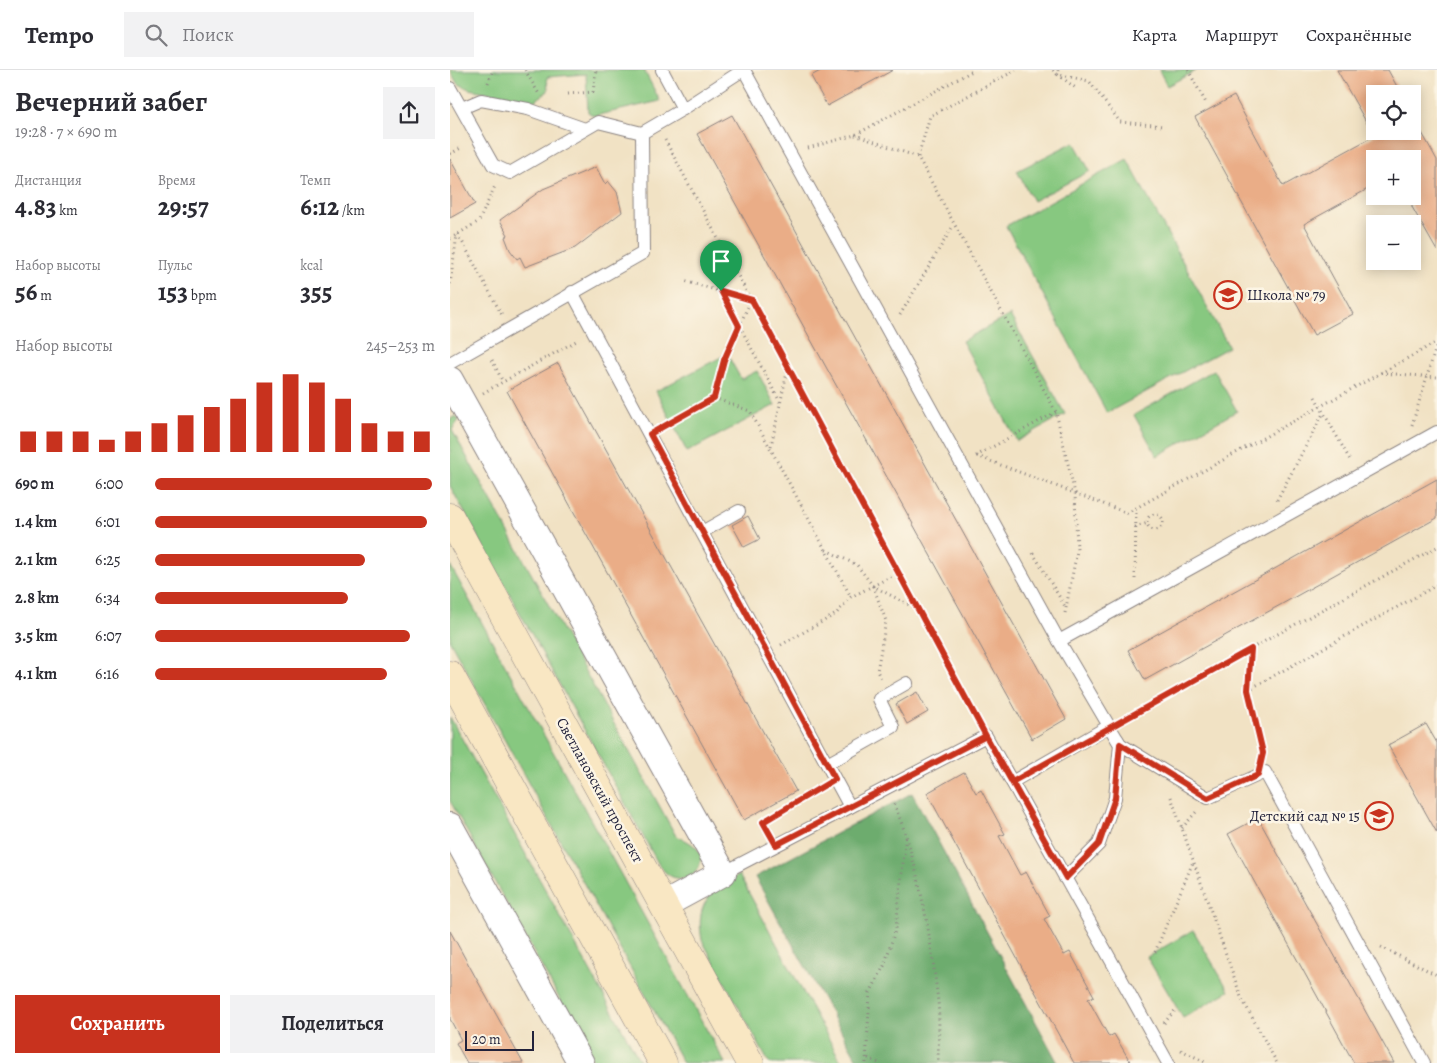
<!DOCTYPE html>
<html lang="ru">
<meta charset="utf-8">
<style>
:root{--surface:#fff;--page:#f2f2f3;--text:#2b2b33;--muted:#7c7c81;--line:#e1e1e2;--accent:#c8321e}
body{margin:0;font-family:Alegreya,serif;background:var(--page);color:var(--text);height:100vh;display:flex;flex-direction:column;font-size:19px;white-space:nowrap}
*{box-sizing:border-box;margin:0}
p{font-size:16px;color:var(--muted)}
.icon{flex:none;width:28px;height:28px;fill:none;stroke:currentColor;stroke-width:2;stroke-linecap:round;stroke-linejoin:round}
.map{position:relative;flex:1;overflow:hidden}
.panel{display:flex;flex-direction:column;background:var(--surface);width:450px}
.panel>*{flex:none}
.buttons{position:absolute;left:916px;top:15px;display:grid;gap:10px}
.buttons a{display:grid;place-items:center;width:55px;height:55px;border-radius:0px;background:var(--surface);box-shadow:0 2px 12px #0003;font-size:25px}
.scale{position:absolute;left:15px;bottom:12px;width:69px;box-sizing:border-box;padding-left:5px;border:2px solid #22223b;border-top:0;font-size:14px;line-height:18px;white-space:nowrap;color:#22223b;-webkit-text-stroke:4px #fcf5e5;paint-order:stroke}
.pin{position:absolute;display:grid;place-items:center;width:42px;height:42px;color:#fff;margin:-51px -21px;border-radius:50% 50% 50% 0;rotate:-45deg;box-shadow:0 0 5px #0007}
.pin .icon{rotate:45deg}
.round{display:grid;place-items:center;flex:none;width:52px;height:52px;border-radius:0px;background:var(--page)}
.summary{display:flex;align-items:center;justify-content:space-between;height:85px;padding:0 15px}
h1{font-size:28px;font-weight:700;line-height:38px}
.metrics{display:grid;grid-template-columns:repeat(3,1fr);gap:8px;height:85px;padding:5px 15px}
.metrics div{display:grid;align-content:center}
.metrics b{font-size:25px;font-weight:700}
.metrics small{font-size:14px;font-weight:400}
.metrics p{font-size:14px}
.chart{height:140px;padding:10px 15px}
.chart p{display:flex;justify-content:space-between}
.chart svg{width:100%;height:90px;margin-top:5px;stroke:var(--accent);stroke-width:6}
.cta{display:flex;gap:10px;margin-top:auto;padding:10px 15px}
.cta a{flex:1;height:58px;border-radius:0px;background:var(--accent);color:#fff;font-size:20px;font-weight:700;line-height:58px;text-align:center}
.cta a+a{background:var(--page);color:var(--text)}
ul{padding:0 15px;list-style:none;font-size:16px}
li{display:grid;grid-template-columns:80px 60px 1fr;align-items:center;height:38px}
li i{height:12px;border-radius:6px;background:var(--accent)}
header{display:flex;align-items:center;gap:30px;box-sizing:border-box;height:70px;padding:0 25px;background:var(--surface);border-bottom:1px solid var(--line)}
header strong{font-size:24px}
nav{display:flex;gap:28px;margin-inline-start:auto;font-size:18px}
.search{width:350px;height:45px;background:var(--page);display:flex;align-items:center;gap:12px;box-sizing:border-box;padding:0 18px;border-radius:0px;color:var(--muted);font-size:19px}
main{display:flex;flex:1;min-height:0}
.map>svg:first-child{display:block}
.green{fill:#87c880;stroke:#54755e}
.forest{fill:#6dac6e;stroke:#486754}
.building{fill:#eaad87}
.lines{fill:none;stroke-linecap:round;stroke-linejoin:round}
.service-casing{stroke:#8a8280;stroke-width:14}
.minor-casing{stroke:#8a8280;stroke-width:28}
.secondary-casing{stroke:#8a8280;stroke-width:29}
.path{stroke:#8a8280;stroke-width:3;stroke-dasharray:1 4;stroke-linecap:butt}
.service{stroke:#fff;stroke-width:12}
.minor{stroke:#fff;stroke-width:26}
.secondary{stroke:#f9e7c3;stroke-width:28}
.route-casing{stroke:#fff;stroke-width:10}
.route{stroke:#c8321e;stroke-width:6}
.labels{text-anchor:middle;stroke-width:5;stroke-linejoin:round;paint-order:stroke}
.poi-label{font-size:15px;fill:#22223b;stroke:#fcf5e5;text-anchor:start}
.street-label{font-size:15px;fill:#22223b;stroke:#fcf5e5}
</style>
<header>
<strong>Tempo</strong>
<div class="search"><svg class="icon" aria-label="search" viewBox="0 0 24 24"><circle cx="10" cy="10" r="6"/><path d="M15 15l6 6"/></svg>Поиск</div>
<nav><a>Карта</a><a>Маршрут</a><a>Сохранённые</a></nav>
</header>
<main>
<section class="panel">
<div class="summary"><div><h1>Вечерний забег</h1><p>19:28 · 7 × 690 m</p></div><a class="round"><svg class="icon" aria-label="share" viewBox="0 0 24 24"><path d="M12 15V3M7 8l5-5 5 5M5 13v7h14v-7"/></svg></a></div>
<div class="metrics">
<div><p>Дистанция</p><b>4.83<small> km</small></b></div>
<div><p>Время</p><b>29:57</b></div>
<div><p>Темп</p><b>6:12<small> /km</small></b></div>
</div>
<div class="metrics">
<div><p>Набор высоты</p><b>56<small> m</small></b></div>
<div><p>Пульс</p><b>153<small> bpm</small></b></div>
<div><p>kcal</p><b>355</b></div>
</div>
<div class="chart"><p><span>Набор высоты</span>245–253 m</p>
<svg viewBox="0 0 160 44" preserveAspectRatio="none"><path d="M5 44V34M15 44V34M25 44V34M35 44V38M45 44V34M55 44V30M65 44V26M75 44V22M85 44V18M95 44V10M105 44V6M115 44V10M125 44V18M135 44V30M145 44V34M155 44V34"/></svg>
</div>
<ul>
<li><b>690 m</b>6:00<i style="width:99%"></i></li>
<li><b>1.4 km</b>6:01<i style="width:97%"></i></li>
<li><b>2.1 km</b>6:25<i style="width:75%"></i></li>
<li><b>2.8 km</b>6:34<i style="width:69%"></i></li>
<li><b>3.5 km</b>6:07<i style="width:91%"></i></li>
<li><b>4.1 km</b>6:16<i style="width:83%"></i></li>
</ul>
<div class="cta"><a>Сохранить</a><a>Поделиться</a></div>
</section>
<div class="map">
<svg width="987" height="993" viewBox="0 0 987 993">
<rect width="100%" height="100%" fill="#fcf5e5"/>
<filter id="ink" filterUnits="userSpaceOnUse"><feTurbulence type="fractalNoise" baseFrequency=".02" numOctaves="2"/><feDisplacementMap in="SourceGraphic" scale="10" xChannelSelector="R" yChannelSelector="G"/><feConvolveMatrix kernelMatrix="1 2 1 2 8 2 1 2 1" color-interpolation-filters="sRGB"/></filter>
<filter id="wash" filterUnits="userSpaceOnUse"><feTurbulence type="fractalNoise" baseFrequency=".0096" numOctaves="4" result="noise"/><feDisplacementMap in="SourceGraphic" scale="20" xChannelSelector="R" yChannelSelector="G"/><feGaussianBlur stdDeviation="1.12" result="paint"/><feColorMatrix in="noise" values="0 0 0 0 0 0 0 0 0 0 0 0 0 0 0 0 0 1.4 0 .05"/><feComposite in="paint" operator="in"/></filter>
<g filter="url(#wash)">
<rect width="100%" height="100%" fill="#f1e2c4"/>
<g class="green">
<path d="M0 0H194L210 31 144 46 138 42 136 4 97 7 98 21 85 31 19 19 7 13Z"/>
<path d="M709 0H747L717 16Z"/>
<path d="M624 72 640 101 583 131 567 101Z"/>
<path d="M677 89 779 277 657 343 556 156Z"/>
<path d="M560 245 615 344 567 371 512 271Z"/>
<path d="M277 284 291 309 307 301 325 335 237 382 206 321Z"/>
<path d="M764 300 787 341 707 386 684 345Z"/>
<path d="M6 346 9 350 2 360 226 766C247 774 261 786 242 806 227 812 218 807 209 795L0 416V349Z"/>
<path d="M0 495 275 993H233L0 571Z"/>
<path d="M0 647 191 993H145L0 731Z"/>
<path d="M289 805 392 993H319L252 870C245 835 259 821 289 805Z"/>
<path d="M743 860 779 921 733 948 697 887Z"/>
</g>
<path class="forest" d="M462 723 608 993H409L305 807Z"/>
<g id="blocks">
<g class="building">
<path d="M372 0H443L377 36 361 6Z"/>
<path d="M887 0H938L951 24H925V66L933 61H971L987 90V181L962 137V89H925V115L854 154 903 244 864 265 745 47 784 26 833 116 924 66Z"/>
<path d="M282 45 616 649 582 669 247 64Z"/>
<path d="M0 89 25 134 0 148Z"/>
<path d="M146 97 155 114 158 111 167 122 172 142 125 178 75 197 70 187 67 189 60 180 55 167 58 165 50 150 93 119Z"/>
<path d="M108 293 346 721 294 750 57 321Z"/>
<path d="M987 409V448L695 610 678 580Z"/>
<path d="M298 446 310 469 294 477 282 455Z"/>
<path d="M467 622 478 642 457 654 446 634Z"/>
<path d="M976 654 987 673V763L938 675Z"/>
<path d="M514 702 526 723 531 720 555 764 549 766 570 805 576 802 600 846 594 849 614 885 620 882 644 926 638 929 659 967 664 964 681 993H624L477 723Z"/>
<path d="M808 748 907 926 944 993H904L778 764Z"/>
<path d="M0 861 73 993H17L6 973 11 970 0 949Z"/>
</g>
</g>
</g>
<g filter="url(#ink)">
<use href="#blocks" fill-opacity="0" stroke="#8a8280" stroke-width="1"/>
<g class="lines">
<defs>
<g id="service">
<path d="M212 0 233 39 293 0"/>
<path d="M294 0 609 571 659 656 562 712 718 993"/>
<path d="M0 18 43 95 60 103 148 52 192 63 233 39"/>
<path d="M12 38 31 30 78 39 135 59"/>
<path d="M122 222 400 737 273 803"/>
<path d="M0 293 193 183 192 63"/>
<path d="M252 462 289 441"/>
<path d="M609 571 987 362"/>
<path d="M659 656 670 674 758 728 815 702 974 993"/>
<path d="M377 694 443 657 429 629 457 613"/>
<path d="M400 737 536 666 562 712"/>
<path d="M615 808 649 774 665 728 670 674 667 669"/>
</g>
<g id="minor">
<path d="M0 310 273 803 214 835"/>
<path d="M0 756 131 993"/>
</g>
<g id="secondary">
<path d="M0 447 300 993"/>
<path d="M0 605 213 993"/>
</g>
</defs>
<use href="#service" class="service-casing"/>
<use href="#minor" class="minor-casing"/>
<use href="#secondary" class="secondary-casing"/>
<g class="path">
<path d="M75 0 89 24"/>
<path d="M603 0 607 4 639 11 670 52 714 56"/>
<path d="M608 0 607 4 627 19"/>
<path d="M738 0 756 33"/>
<path d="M38 13 43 0"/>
<path d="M118 24 143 22 146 0"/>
<path d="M405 65 468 87 606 342 625 424 627 481 615 543"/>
<path d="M215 70 528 652"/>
<path d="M358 78 405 65 524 0"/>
<path d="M0 84 13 77"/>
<path d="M468 87 480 46 566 0"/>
<path d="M8 164 52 245"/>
<path d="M0 169 29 151 46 114"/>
<path d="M0 214 7 165"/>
<path d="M271 221 330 332"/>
<path d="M450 245 503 156"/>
<path d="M42 290 53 312"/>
<path d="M931 303 987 307"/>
<path d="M33 323 128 270"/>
<path d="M865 327 900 390"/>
<path d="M264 328 300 341 401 527"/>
<path d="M962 355 987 274"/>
<path d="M213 357 264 328 274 290 301 230 234 211"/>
<path d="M321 376 338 298"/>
<path d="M526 386 606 342"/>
<path d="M527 386 677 443 987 272"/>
<path d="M827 430 874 342"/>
<circle cx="705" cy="452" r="8"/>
<path d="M685 457 698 453"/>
<path d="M376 480 407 495 423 516 467 539"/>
<path d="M583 483 616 538"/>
<path d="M685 509 686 439"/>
<path d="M423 516 436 551 427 601 431 609"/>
<path d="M331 575 386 544 401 527 448 503"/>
<path d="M801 579 798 620 812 686"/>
<path d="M798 620 987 515"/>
<path d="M674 648 987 477"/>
<path d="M721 727 791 927 827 993"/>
<path d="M444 734C468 788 482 873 488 932 490 952 488 973 488 993"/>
<path d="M732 758 746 742"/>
<path d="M318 760 313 751 370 718"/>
<path d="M931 877 987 905"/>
<path d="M705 882 743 792"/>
<path d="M714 953 727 938"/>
<path d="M731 980 757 993"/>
<path d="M418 988 429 993"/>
<path d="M416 993 420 923 434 896 446 858 456 764"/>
</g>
<use href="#service" class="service"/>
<use href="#minor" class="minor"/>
<use href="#secondary" class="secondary"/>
</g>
</g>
<g class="lines" filter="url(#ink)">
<defs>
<path id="route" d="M271 221 289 256 274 290 264 328 200 364 385 709 313 752 326 775 536 666 562 712 801 579 798 620 813 683 808 705 758 728 670 674 665 728 649 774 616 808 536 666 302 230 271 221"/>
</defs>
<use href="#route" class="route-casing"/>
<use href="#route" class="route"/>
</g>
<defs>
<symbol id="school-ring" viewBox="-11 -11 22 22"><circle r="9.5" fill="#fcf5e5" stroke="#c8321e" stroke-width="1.5"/><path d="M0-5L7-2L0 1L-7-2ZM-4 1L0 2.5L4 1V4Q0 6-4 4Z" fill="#c8321e"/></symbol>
</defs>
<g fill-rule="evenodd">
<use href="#school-ring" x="762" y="209" width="32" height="32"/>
<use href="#school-ring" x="913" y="730" width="32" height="32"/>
</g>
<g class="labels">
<g class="poi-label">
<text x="797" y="230">Школа № 79</text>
<text x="910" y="751" text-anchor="end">Детский сад № 15</text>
</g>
<g class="street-label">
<text transform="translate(150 720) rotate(61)" y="5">Светлановский проспект</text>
</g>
</g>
</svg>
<div class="buttons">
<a><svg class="icon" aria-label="locate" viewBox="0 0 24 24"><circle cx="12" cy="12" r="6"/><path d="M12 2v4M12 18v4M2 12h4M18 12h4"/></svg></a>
<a>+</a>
<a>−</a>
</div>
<div class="scale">20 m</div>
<div class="pin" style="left:271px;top:221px;background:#1e9e55"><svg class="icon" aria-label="arrive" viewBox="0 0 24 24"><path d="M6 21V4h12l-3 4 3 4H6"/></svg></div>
</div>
</main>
